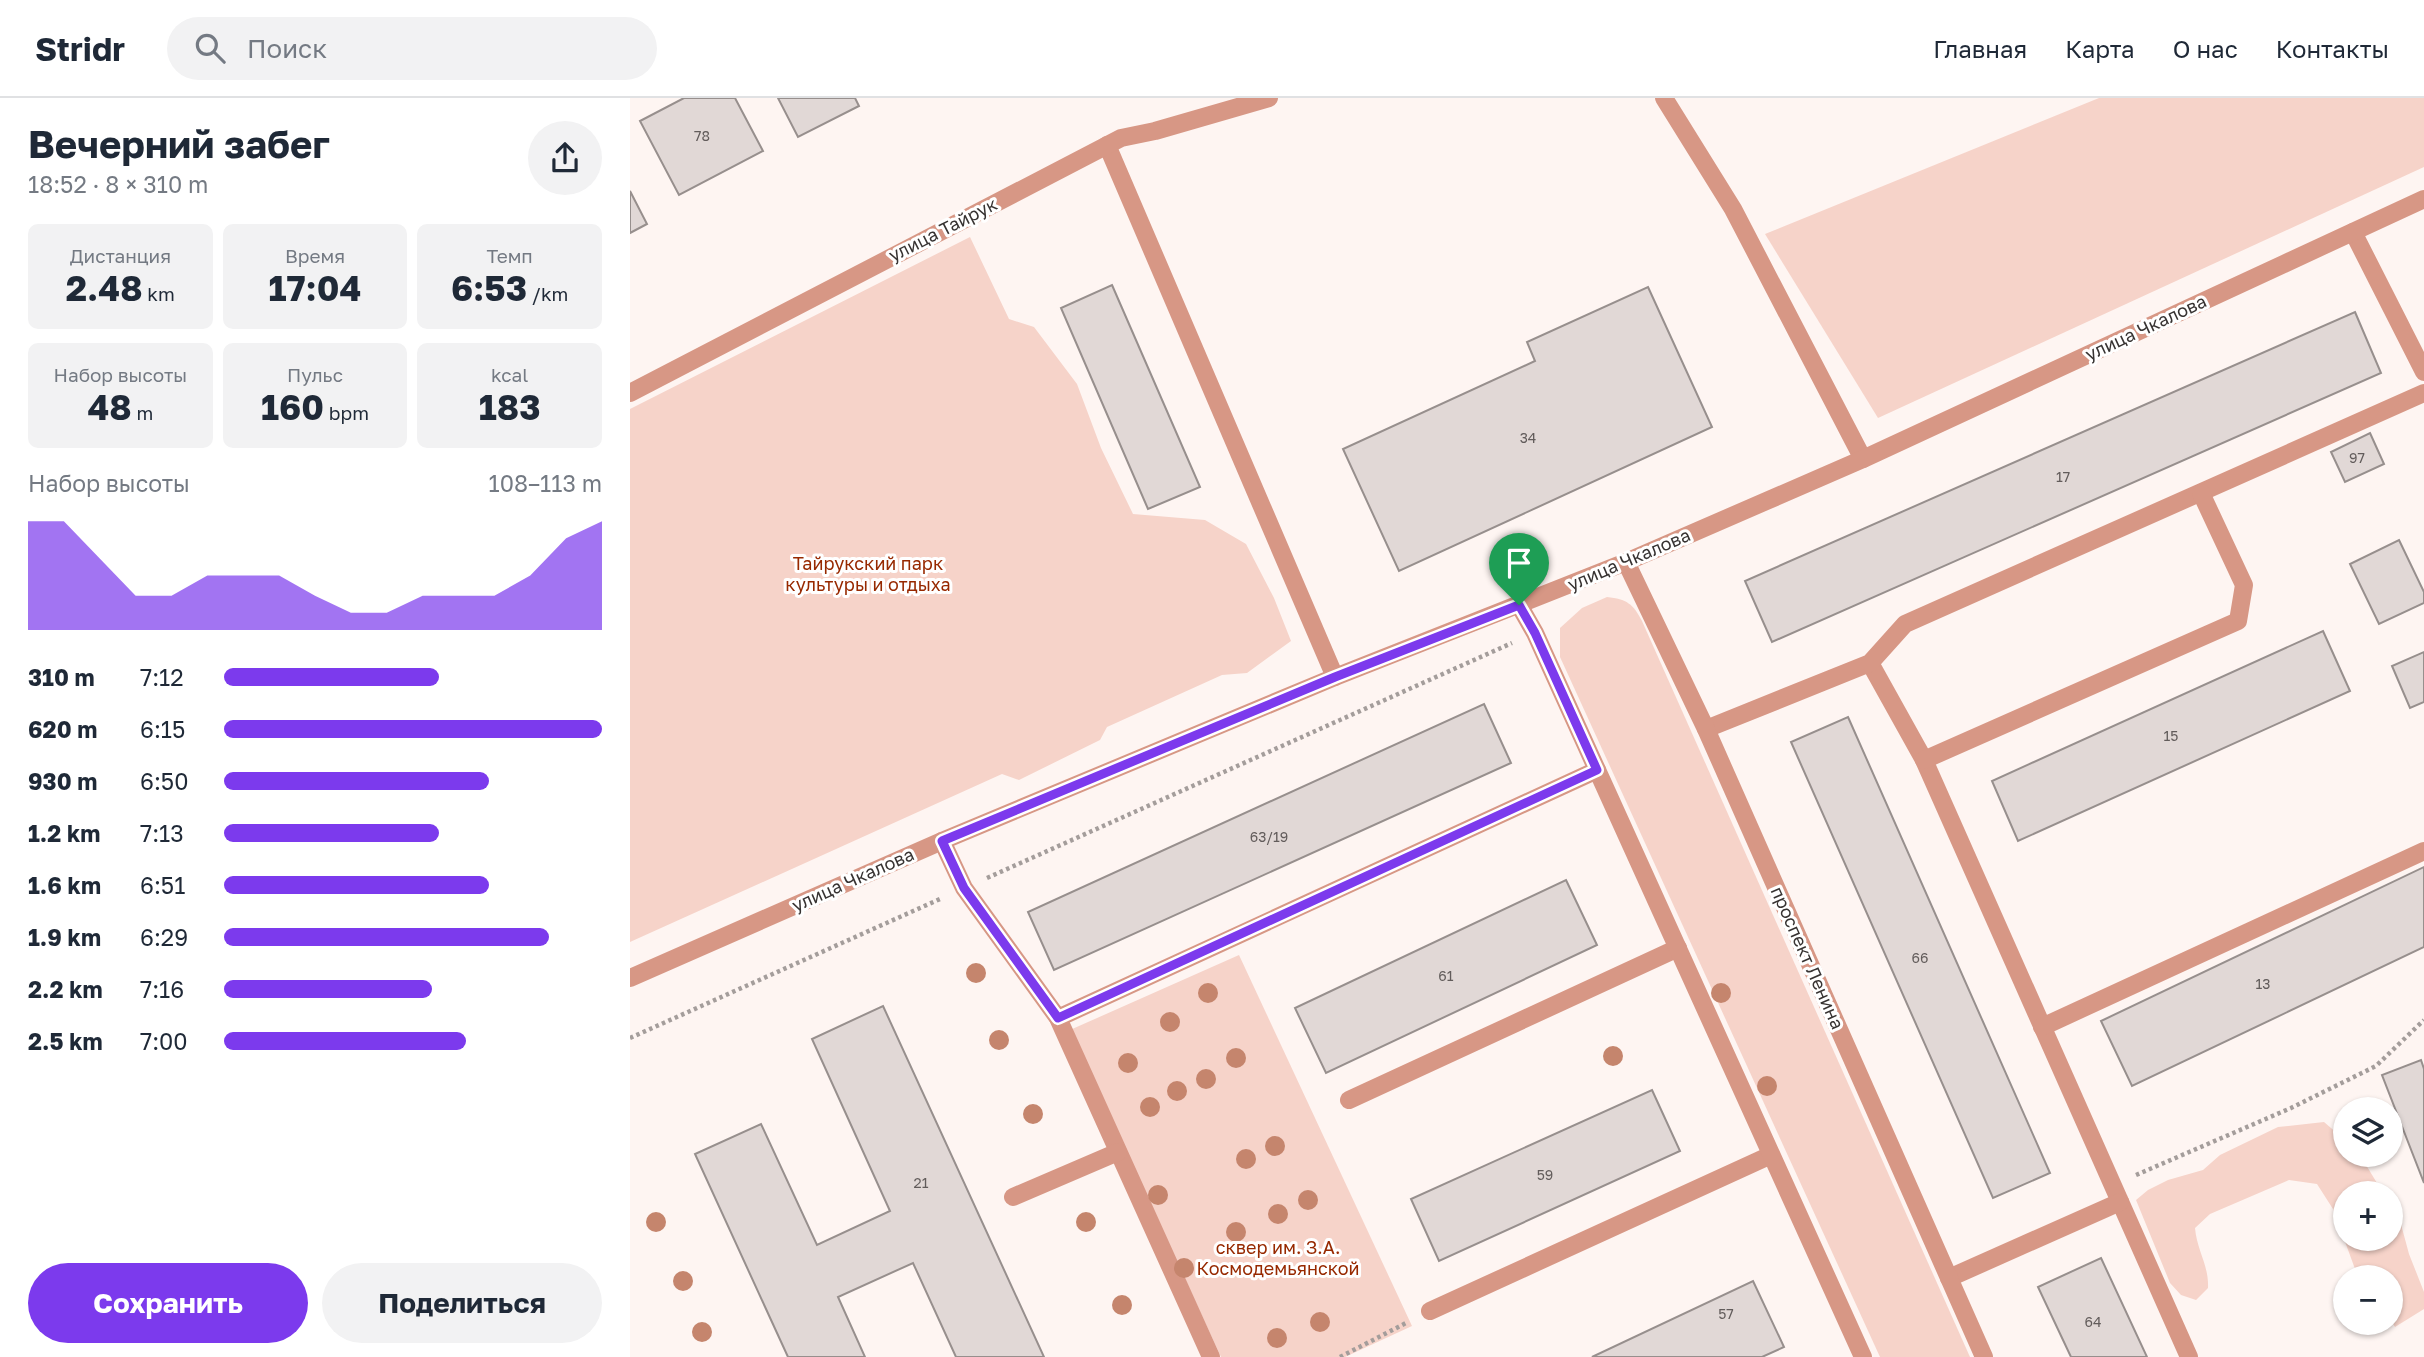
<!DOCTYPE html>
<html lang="ru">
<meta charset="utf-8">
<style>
:root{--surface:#fff;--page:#f2f2f3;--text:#1f2937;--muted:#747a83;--line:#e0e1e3;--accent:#7c3aed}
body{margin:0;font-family:"Golos Text",sans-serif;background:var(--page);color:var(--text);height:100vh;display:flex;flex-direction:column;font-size:26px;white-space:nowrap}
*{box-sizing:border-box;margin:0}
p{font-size:23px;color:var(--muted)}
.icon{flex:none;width:38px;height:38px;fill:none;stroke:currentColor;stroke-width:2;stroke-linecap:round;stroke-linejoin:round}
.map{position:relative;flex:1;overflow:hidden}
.side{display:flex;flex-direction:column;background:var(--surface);width:630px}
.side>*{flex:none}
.tools{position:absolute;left:1703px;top:999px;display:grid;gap:14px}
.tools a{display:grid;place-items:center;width:70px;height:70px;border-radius:50%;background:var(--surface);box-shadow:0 2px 5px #0004;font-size:35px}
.pin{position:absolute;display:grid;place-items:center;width:60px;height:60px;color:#fff;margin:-72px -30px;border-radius:50% 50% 50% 0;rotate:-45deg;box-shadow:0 0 7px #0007}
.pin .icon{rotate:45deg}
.round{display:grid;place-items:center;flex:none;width:74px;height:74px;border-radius:37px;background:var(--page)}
.summary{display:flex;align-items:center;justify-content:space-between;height:119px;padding:0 28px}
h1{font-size:38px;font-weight:700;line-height:52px}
.figures{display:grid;grid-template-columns:repeat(3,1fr);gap:10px;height:119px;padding:7px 28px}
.figures div{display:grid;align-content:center;border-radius:10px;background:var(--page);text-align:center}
.figures b{font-size:35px;font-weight:700}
.figures small{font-size:19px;font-weight:400}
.figures p{font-size:19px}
.chart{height:196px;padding:14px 28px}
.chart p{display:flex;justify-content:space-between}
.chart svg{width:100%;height:126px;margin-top:7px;fill:var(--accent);opacity:.7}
.cta{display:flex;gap:14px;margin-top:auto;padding:14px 28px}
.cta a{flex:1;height:80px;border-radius:42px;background:var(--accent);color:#fff;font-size:28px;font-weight:700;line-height:80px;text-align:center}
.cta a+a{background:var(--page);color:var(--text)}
ul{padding:0 28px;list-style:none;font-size:23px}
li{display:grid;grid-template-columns:112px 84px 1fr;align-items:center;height:52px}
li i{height:18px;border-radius:9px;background:var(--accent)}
header{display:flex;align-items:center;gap:42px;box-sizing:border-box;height:98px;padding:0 35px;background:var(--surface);border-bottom:2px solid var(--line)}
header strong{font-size:33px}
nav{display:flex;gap:38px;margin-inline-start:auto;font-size:24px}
.search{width:490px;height:63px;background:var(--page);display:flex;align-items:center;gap:18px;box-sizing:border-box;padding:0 24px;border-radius:38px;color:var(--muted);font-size:26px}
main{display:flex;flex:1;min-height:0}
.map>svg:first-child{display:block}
.green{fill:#f6d3c9}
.building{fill:#e1d8d6;stroke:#978f8d;stroke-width:2}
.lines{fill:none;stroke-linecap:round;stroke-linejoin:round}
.path{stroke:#a49d9b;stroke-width:4.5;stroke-dasharray:3.5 3.5;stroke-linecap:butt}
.lane{stroke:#d79785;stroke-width:18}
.street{stroke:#d79785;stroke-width:18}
.tree{fill:#c5856d}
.route-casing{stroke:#fff;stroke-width:14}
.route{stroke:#7c3aed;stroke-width:9}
.labels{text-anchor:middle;stroke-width:6;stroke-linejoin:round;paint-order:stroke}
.number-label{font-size:14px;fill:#625c5b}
.street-label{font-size:18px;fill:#373332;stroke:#fff}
.park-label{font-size:18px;fill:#972900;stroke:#fff}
</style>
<header>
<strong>Stridr</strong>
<div class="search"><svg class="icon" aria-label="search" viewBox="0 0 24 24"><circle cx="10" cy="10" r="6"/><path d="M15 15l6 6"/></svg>Поиск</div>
<nav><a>Главная</a><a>Карта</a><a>О нас</a><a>Контакты</a></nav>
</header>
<main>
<section class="side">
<div class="summary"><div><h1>Вечерний забег</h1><p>18:52 · 8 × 310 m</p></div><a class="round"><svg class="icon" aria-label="share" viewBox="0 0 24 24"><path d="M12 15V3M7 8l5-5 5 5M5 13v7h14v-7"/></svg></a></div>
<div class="figures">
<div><p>Дистанция</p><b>2.48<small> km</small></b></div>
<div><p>Время</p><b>17:04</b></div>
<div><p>Темп</p><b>6:53<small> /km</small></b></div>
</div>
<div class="figures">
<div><p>Набор высоты</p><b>48<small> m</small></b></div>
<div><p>Пульс</p><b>160<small> bpm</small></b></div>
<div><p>kcal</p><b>183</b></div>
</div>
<div class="chart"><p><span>Набор высоты</span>108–113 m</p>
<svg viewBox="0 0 160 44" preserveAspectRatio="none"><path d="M0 44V6L10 6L20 19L30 32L40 32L50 25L60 25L70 25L80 32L90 38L100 38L110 32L120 32L130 32L140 25L150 12L160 6V44z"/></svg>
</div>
<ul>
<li><b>310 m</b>7:12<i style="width:57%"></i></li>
<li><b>620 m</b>6:15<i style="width:100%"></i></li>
<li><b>930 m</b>6:50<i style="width:70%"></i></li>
<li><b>1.2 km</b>7:13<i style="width:57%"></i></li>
<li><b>1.6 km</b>6:51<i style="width:70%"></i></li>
<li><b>1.9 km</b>6:29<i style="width:86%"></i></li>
<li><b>2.2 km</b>7:16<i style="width:55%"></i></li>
<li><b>2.5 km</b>7:00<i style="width:64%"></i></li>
</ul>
<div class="cta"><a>Сохранить</a><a>Поделиться</a></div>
</section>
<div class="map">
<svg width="1794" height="1259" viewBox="0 0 1794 1259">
<rect width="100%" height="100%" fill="#fef5f2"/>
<g class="green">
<path d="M1469 0H1794V69L1248 320 1135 136Z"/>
<path d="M340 139 379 221 404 229 447 286 471 350 503 416 575 422 616 446 644 500 661 543 617 575 592 577 477 629 470 642 389 682 372 676 0 844V311Z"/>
<path d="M977 499C997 501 1003 506 1012 523L1340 1259H1250L930 559V530L952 510Z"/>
<path d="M609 857 782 1228 715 1259H591L440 932Z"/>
<path d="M1694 1024 1715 1042V1057H1730L1753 1095 1715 1096V1141H1760L1761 1106 1769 1119 1779 1156 1794 1194V1211L1765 1229 1761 1222 1760 1180 1728 1179 1703 1111 1687 1086 1659 1082 1580 1116 1565 1130C1567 1153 1579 1167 1578 1190L1566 1202 1551 1197 1540 1185 1506 1102 1518 1092 1538 1082 1573 1072 1590 1057 1648 1029Z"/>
</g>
<g class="building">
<path d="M54 0H105L133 53 49 97 10 23Z"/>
<path d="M148 0H225L229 8 168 39Z"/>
<path d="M0 93 17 126 0 135Z"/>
<path d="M482 187 570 389 518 411 431 210Z"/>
<path d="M1018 189 1082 329 769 473 713 351 905 263 897 244Z"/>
<path d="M1725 214 1751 275 1142 544 1115 483Z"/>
<path d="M1740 335 1754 366 1715 384 1701 354Z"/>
<path d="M1769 442 1794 494V505L1749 526 1720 466Z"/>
<path d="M1693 533 1720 593 1388 743 1362 683Z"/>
<path d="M1794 554V604L1780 610 1762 568Z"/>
<path d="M854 606 881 665 424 872 398 814Z"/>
<path d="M1218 619 1420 1075 1363 1100 1161 644Z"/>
<path d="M1794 769V849L1502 988 1471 923Z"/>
<path d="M936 782 967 847 696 975 665 910Z"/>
<path d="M253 908 414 1259H326L283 1165 208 1199 235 1259H158L65 1056 131 1026 187 1147 260 1113 182 941Z"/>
<path d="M1791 962 1794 971V1085L1752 977Z"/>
<path d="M1022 992 1050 1053 809 1163 781 1101Z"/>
<path d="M1471 1160 1517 1259H1441L1408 1189Z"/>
<path d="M1123 1183 1154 1249 1132 1259H962Z"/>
</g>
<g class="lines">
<g class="path">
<path d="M357 780 882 545"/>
<path d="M0 940 310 801"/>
<path d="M1506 1077 1661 1010 1746 968 1794 922"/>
<path d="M710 1259 778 1224"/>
</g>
<g class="lane">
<path d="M1034 0 1103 111 1233 361"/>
<path d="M477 47 705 579"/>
<path d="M1723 134 1794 274"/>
<path d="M1240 565 1294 662 1559 1259"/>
<path d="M1076 631 1240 565 1275 526 1794 295"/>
<path d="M1294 662 1608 523 1614 487 1571 395"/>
<path d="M312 743 334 790 428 920 581 1259"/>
<path d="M428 920 967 672"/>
<path d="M1412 929 1794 753"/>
<path d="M719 1002 1048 850"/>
<path d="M383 1099 488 1054"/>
<path d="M1319 1180 1490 1104"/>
<path d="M800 1213 1141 1057"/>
</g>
<g class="street">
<path d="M0 295 491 40 525 33 639 0"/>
<path d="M996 464 1076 631 1354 1259"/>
<path d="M889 507 905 535 1233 1259"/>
<path d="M0 880 312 743 705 579 996 464 1233 361 1794 101"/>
</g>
</g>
<g class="tree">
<circle cx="346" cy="875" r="10"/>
<circle cx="578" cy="895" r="10"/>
<circle cx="1091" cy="895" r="10"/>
<circle cx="540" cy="924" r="10"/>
<circle cx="369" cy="942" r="10"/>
<circle cx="983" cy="958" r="10"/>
<circle cx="606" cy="960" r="10"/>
<circle cx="498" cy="965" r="10"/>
<circle cx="576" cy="981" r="10"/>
<circle cx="1137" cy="988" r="10"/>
<circle cx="547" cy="993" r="10"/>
<circle cx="520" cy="1009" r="10"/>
<circle cx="403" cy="1016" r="10"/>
<circle cx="645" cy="1048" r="10"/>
<circle cx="616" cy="1061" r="10"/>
<circle cx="528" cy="1097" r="10"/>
<circle cx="678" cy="1102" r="10"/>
<circle cx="648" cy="1116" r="10"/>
<circle cx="26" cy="1124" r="10"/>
<circle cx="456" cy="1124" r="10"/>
<circle cx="606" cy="1134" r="10"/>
<circle cx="554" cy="1170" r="10"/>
<circle cx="53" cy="1183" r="10"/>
<circle cx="492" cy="1207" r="10"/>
<circle cx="690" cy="1224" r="10"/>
<circle cx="72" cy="1234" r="10"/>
<circle cx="647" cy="1240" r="10"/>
</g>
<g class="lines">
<defs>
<path id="route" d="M889 507 905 535 967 672 428 920 334 790 312 743 705 579Z"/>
</defs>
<use href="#route" class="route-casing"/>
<use href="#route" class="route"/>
</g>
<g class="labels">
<g class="number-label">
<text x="72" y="43">78</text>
<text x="898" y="345">34</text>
<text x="1727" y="365">97</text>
<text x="1433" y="384">17</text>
<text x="1541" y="643">15</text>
<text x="639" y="744">63/19</text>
<text x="1290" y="865">66</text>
<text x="816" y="883">61</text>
<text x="1633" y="891">13</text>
<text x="915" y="1082">59</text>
<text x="291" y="1090">21</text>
<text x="1096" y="1221">57</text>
<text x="1463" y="1229">64</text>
</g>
<g class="street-label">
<text transform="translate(313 132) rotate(-27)" y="6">улица Тайрук</text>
<text transform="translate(1516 230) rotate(-25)" y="6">улица Чкалова</text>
<text transform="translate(999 462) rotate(-23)" y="6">улица Чкалова</text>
<text transform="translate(223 782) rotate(-24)" y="6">улица Чкалова</text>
<text transform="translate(1177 860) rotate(66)" y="6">проспект Ленина</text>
</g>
<g class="park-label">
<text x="238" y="472">Тайрукский парк<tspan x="238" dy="21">культуры и отдыха</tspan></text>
<text x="648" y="1156">сквер им. З.А.<tspan x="648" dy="21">Космодемьянской</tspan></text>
</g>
</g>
</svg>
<div class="tools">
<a><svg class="icon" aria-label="layers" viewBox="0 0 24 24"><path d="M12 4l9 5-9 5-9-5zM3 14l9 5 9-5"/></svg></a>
<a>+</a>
<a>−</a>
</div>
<div class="pin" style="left:889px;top:507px;background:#1e9e55"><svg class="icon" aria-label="arrive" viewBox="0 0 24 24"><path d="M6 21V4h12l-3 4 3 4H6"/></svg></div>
</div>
</main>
